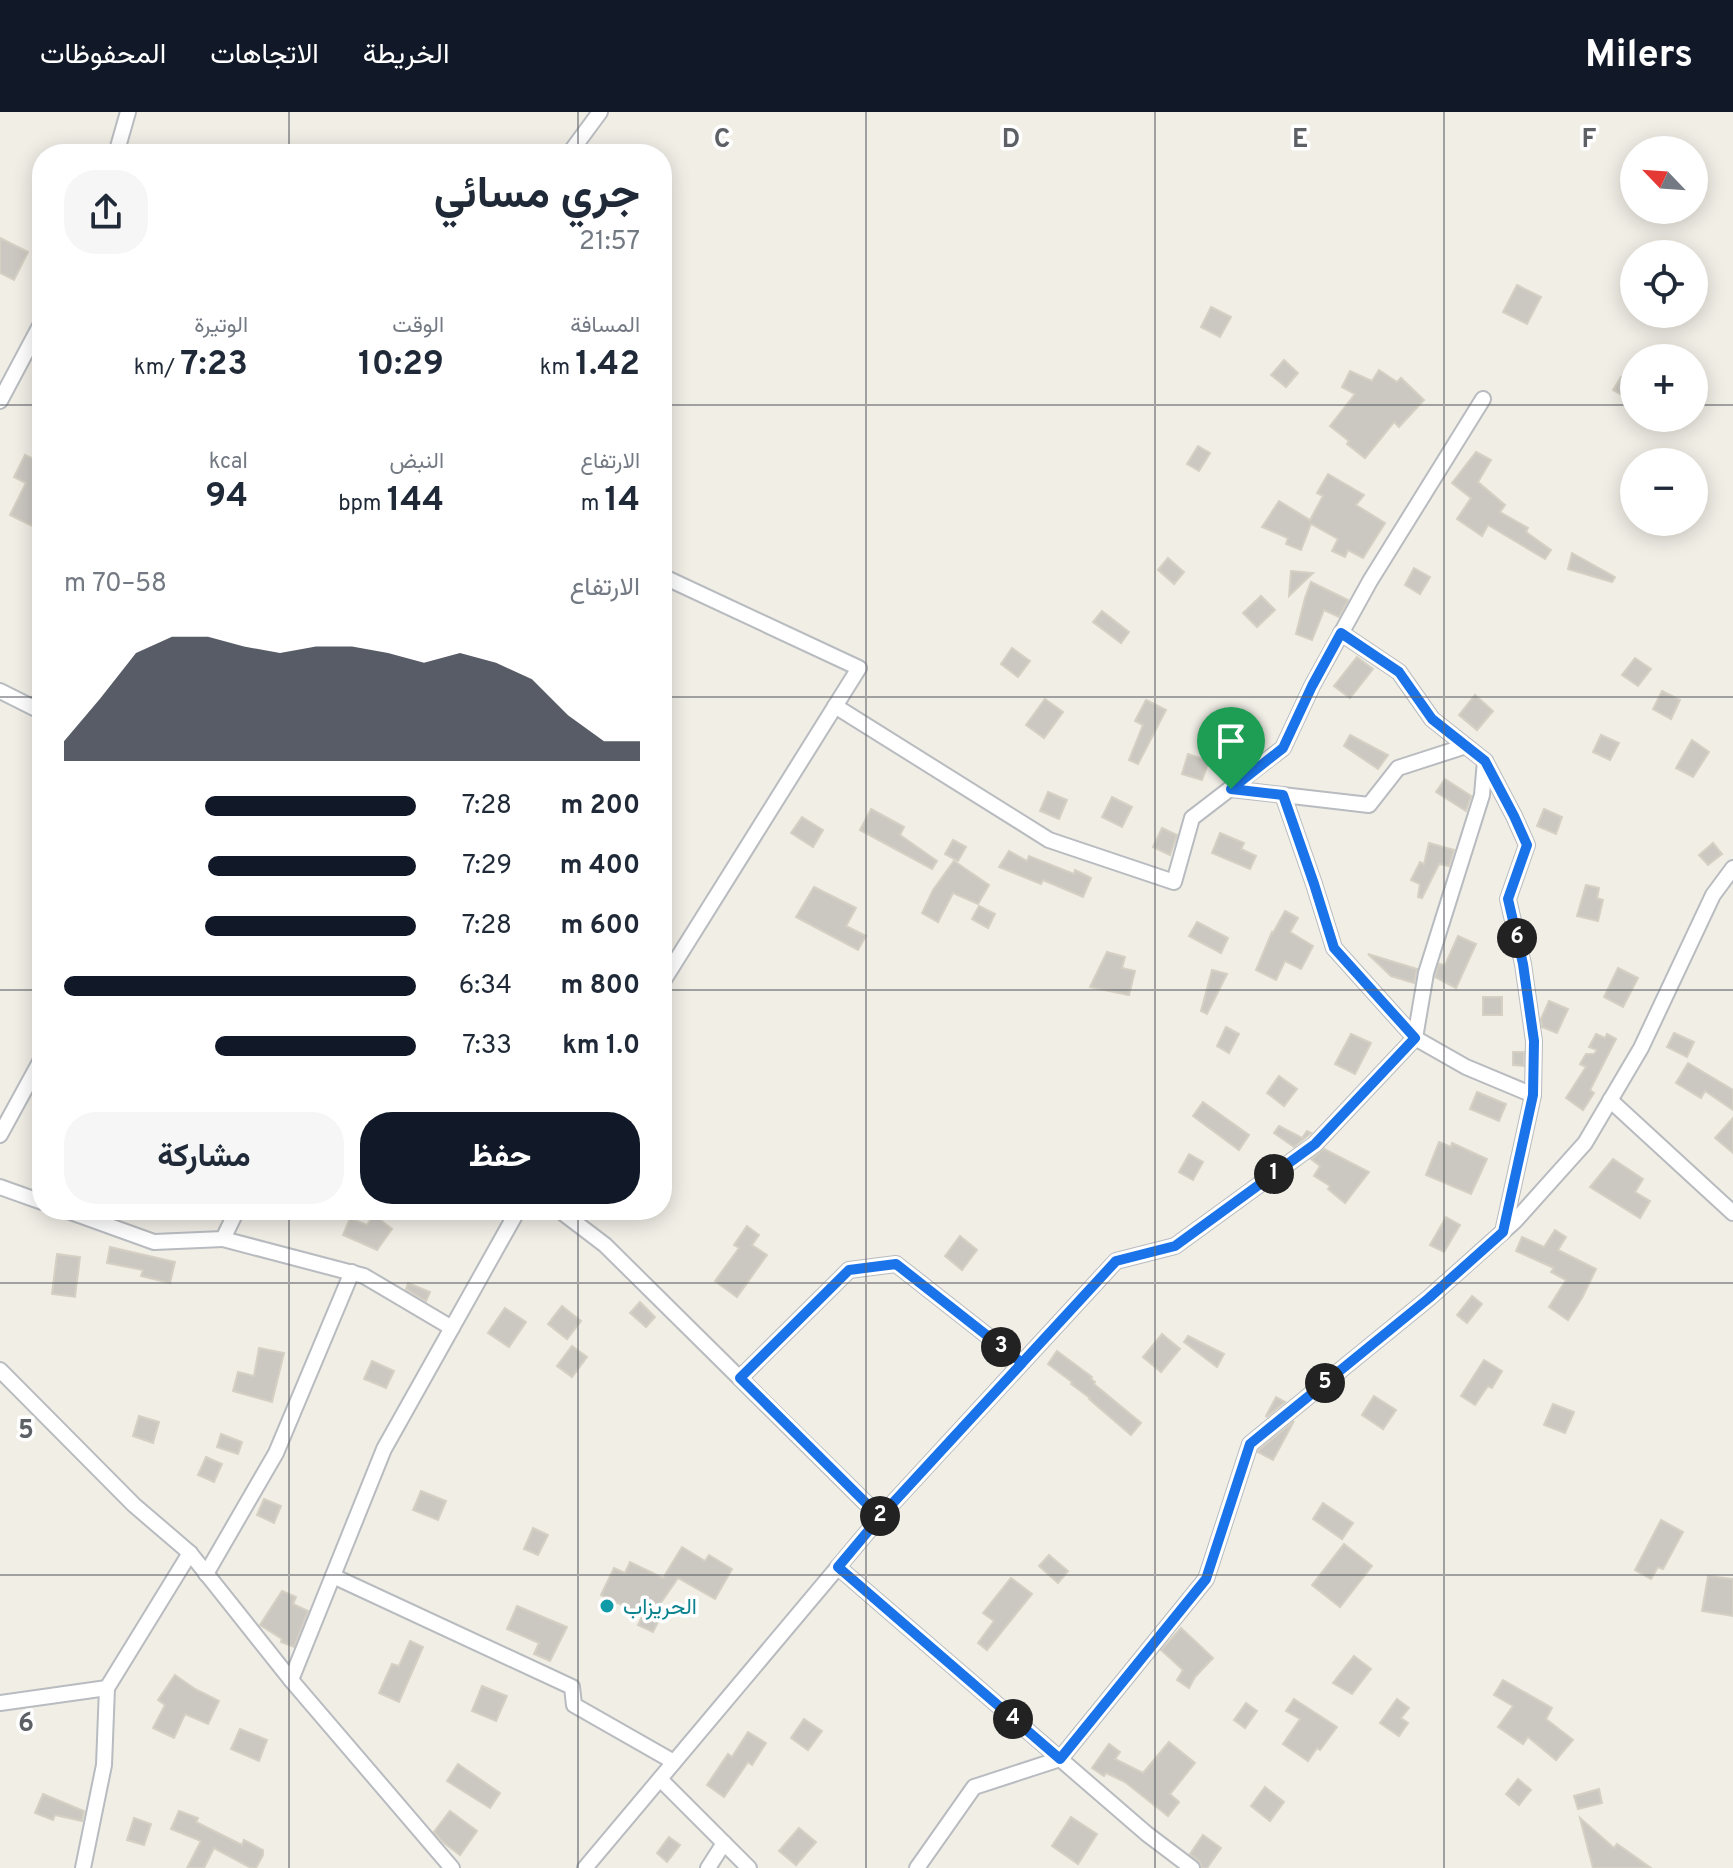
<!DOCTYPE html>
<html lang="ar">
<meta charset="utf-8">
<style>
:root{--surface:#fff;--page:#f6f6f7;--text:#1f2937;--muted:#747a83;--accent:#111827}
body{margin:0;font-family:Overpass,Vazirmatn,sans-serif;background:var(--page);color:var(--text);direction:rtl;height:100vh;display:flex;flex-direction:column;font-size:30px;white-space:nowrap}
*{box-sizing:border-box;margin:0}
p{font-size:26px;color:var(--muted)}
.icon{flex:none;width:44px;height:44px;fill:none;stroke:currentColor;stroke-width:2;stroke-linecap:round;stroke-linejoin:round}
.map{position:relative;flex:1;overflow:hidden;direction:ltr}
.details{position:absolute;left:32px;top:32px;width:640px;height:1076px;display:flex;flex-direction:column;background:var(--surface);border-radius:32px;box-shadow:0 4px 20px #0003;direction:rtl}
.details>*{flex:none}
.needle{width:52px;rotate:295deg}
.controls{position:absolute;left:1620px;top:24px;display:grid;gap:16px}
.controls a{display:grid;place-items:center;width:88px;height:88px;border-radius:50%;background:var(--surface);box-shadow:0 4px 20px #0003;font-size:40px}
.pin{position:absolute;display:grid;place-items:center;width:68px;height:68px;color:#fff;margin:-82px -34px;border-radius:50% 50% 50% 0;rotate:-45deg;box-shadow:0 0 8px #0007}
.pin .icon{rotate:45deg}
.km{position:absolute;width:40px;height:40px;margin:-20px;border-radius:50%;background:#222;color:#fff;font-size:22px;line-height:40px;text-align:center}
.round{display:grid;place-items:center;flex:none;width:84px;height:84px;border-radius:32px;background:var(--page)}
.overview{display:flex;align-items:center;justify-content:space-between;height:136px;padding:0 32px}
h1{font-size:44px;font-weight:700;line-height:60px}
.figures{display:grid;grid-template-columns:repeat(3,1fr);gap:12px;height:136px;padding:8px 32px}
.figures div{display:grid;align-content:center}
.figures b{font-size:34px;font-weight:700}
.figures small{font-size:22px;font-weight:400}
.figures p{font-size:22px}
.chart{height:224px;padding:16px 32px}
.chart p{display:flex;justify-content:space-between}
.chart svg{width:100%;height:144px;margin-top:8px;fill:var(--accent);opacity:.7}
.primary-button{display:flex;gap:16px;margin-top:auto;padding:16px 32px}
.primary-button a{flex:1;height:92px;border-radius:32px;background:var(--accent);color:#fff;font-size:32px;font-weight:700;line-height:92px;text-align:center}
.primary-button a+a{background:var(--page);color:var(--text)}
ul{padding:0 32px;list-style:none;font-size:26px}
li{display:grid;grid-template-columns:128px 96px 1fr;align-items:center;height:60px}
li i{height:20px;border-radius:10px;background:var(--accent)}
header{display:flex;align-items:center;gap:48px;box-sizing:border-box;height:112px;padding:0 40px;background:var(--accent);color:#fff}
header strong{font-size:38px}
nav{display:flex;gap:44px;margin-inline-start:auto;font-size:28px}
.map>svg:first-child{display:block}
.building{fill:#cbc8c2;stroke:#d5d0c3;stroke-width:2}
.lines{fill:none;stroke-linecap:round;stroke-linejoin:round}
.street-casing{stroke:#b8bbbf;stroke-width:18}
.street{stroke:#fff;stroke-width:14}
.route-casing{stroke:#fff;stroke-width:16}
.route{stroke:#1a73e8;stroke-width:10}
.grid{fill:none;stroke:#5d6166;stroke-width:2;stroke-opacity:0.55}
.culture-dot{fill:#0f9aa8;stroke:#fff;stroke-width:3}
.labels{text-anchor:middle;stroke-width:7;stroke-linejoin:round;paint-order:stroke}
.culture-label{font-size:22px;fill:#0d838f;stroke:#fff;text-anchor:start}
.grid-label{font-size:26px;text-anchor:middle;font-weight:bold;fill:#5d6166;stroke:#fff;stroke-width:7;stroke-linejoin:round;paint-order:stroke}
</style>
<header>
<strong>Milers</strong>
<nav><a>الخريطة</a><a>الاتجاهات</a><a>المحفوظات</a></nav>
</header>
<div class="map">
<svg width="1733" height="1756" viewBox="0 0 1733 1756">
<rect width="100%" height="100%" fill="#f0eee5"/>
<g class="building">
<path d="M0 126 28 140 14 168 0 161Z"/>
<path d="M1517 173 1541 185 1527 212 1503 200Z"/>
<path d="M1211 195 1231 205 1220 225 1201 215Z"/>
<path d="M1284 248 1298 261 1286 275 1271 263Z"/>
<path d="M1379 258 1397 270 1401 266 1424 288 1399 315 1394 310 1365 346 1347 332 1349 329 1330 314 1355 282 1342 275 1350 259 1372 269Z"/>
<path d="M1621 265 1634 272 1627 286 1613 278Z"/>
<path d="M1198 334 1210 341 1199 359 1187 352Z"/>
<path d="M1476 340 1491 348 1478 370 1505 393 1500 400 1528 416 1526 420 1551 438 1545 447 1488 413 1482 424 1457 407 1471 386 1452 371Z"/>
<path d="M25 343 42 351V393L32 414 10 403 26 371 14 365Z"/>
<path d="M1328 362 1364 383 1356 393 1385 411 1363 446 1348 438 1345 445 1332 439 1338 427 1311 412 1301 438 1286 432 1288 426 1262 415 1279 389 1310 408 1323 384 1317 381Z"/>
<path d="M1572 441 1615 465 1612 470 1568 457Z"/>
<path d="M1168 446 1184 460 1174 472 1158 458Z"/>
<path d="M1414 456 1430 465 1420 482 1405 473Z"/>
<path d="M1291 459 1313 461 1289 484Z"/>
<path d="M1311 470 1348 488 1339 505 1324 498 1312 528 1296 522 1305 486Z"/>
<path d="M1261 484 1275 498 1257 515 1243 501Z"/>
<path d="M1102 499 1129 520 1121 531 1093 510Z"/>
<path d="M1012 536 1030 549 1018 565 1001 552Z"/>
<path d="M1357 545 1373 557 1350 586 1334 574Z"/>
<path d="M1635 546 1651 557 1638 574 1622 563Z"/>
<path d="M1662 579 1680 588 1671 607 1653 597Z"/>
<path d="M1475 583 1493 599 1477 618 1459 603Z"/>
<path d="M1045 587 1063 600 1044 626 1026 613Z"/>
<path d="M1146 588 1166 598 1138 652 1129 648 1143 613 1135 609Z"/>
<path d="M1350 623 1388 643 1378 657 1344 634Z"/>
<path d="M1601 623 1619 631 1610 648 1593 640Z"/>
<path d="M1692 628 1709 640 1693 665 1676 656Z"/>
<path d="M1188 642 1209 649 1202 668 1182 662Z"/>
<path d="M1445 667 1471 684 1466 699 1436 680Z"/>
<path d="M1048 680 1067 688 1059 707 1040 699Z"/>
<path d="M1112 685 1132 695 1122 715 1102 705Z"/>
<path d="M871 697 904 715 900 723 937 749 932 757 860 718Z"/>
<path d="M1544 697 1562 705 1556 722 1537 714Z"/>
<path d="M802 705 823 718 813 735 791 721Z"/>
<path d="M1162 716 1177 723 1170 743 1153 735Z"/>
<path d="M1220 721 1244 731 1241 737 1256 744 1250 757 1212 741Z"/>
<path d="M953 728 966 735 958 749 945 742Z"/>
<path d="M1429 731 1454 738 1449 754 1439 752 1422 786 1418 785 1420 772 1411 768 1420 750 1424 752Z"/>
<path d="M1713 731 1722 742 1708 753 1699 743Z"/>
<path d="M1009 739 1027 749 1029 744 1074 762 1075 758 1091 766 1083 785 1043 768 1041 772 999 755Z"/>
<path d="M954 749 989 773 978 792 953 781 938 810 922 801 933 778Z"/>
<path d="M1586 773 1599 776 1597 786 1603 788 1598 809 1577 804Z"/>
<path d="M814 775 856 796 846 814 866 824 858 838 796 805Z"/>
<path d="M979 794 995 802 988 816 972 807Z"/>
<path d="M1285 799 1298 806 1290 820 1313 834 1301 857 1285 849 1276 868 1256 858 1272 820 1273 821Z"/>
<path d="M1197 810 1228 826 1221 841 1189 824Z"/>
<path d="M1458 824 1476 832 1456 876 1435 865 1439 852 1445 853Z"/>
<path d="M1107 840 1125 845 1122 856 1135 859 1129 883 1090 875Z"/>
<path d="M1368 842 1417 857 1414 871 1391 864Z"/>
<path d="M1618 856 1638 866 1623 895 1604 885Z"/>
<path d="M1212 858 1227 862 1207 902 1201 899Z"/>
<rect x="1483" y="885" width="19" height="18"/>
<path d="M1549 889 1568 897 1557 921 1542 915 1541 907Z"/>
<path d="M1226 915 1239 922 1229 941 1217 934Z"/>
<path d="M1674 921 1694 930 1687 945 1667 935Z"/>
<path d="M1351 922 1371 931 1355 962 1335 952Z"/>
<path d="M1596 922 1605 926 1607 922 1616 927 1590 978 1594 981 1583 998 1566 986 1586 955 1580 952 1586 942H1594L1597 938 1589 935Z"/>
<path d="M1513 940H1524V954L1513 953Z"/>
<path d="M1688 951 1733 978V998L1705 979 1701 986 1676 971Z"/>
<path d="M1279 964 1297 977 1284 994 1267 981Z"/>
<path d="M1477 980 1506 992 1499 1009 1470 997Z"/>
<path d="M1203 990 1249 1023 1239 1038 1193 1004Z"/>
<path d="M1733 1006V1041L1715 1026Z"/>
<path d="M1279 1014 1302 1026 1307 1019 1311 1021 1294 1035 1274 1021Z"/>
<path d="M1439 1030 1451 1035 1452 1031 1487 1047 1471 1082 1426 1063Z"/>
<path d="M1324 1037 1369 1060 1345 1091 1328 1077 1330 1074 1314 1064 1320 1054 1311 1047Z"/>
<path d="M1189 1042 1203 1050 1193 1068 1179 1060Z"/>
<path d="M1613 1047 1643 1067 1635 1080 1650 1089 1640 1106 1590 1075Z"/>
<path d="M374 1103 392 1117 377 1138 343 1123 350 1106 367 1113Z"/>
<path d="M1446 1105 1460 1113 1444 1140 1430 1133Z"/>
<path d="M747 1114 759 1123 752 1133 767 1143 737 1185 715 1169 739 1136 734 1133Z"/>
<path d="M1555 1118 1566 1125 1558 1138 1596 1157 1582 1186 1568 1208 1549 1195 1566 1168 1551 1160 1554 1156 1516 1139 1522 1125 1544 1135Z"/>
<path d="M960 1124 977 1138 962 1158 945 1144Z"/>
<path d="M110 1135 175 1150 170 1171 141 1164 143 1158 107 1151Z"/>
<path d="M57 1142 80 1145 75 1185 52 1182Z"/>
<path d="M408 1171 430 1180 426 1189 406 1177Z"/>
<path d="M1472 1184 1482 1192 1467 1211 1457 1203Z"/>
<path d="M640 1190 655 1205 646 1215 630 1201Z"/>
<path d="M562 1194 581 1209 567 1227 548 1212Z"/>
<path d="M505 1196 526 1210 509 1235 488 1221Z"/>
<path d="M1162 1222 1180 1237 1161 1260 1143 1245Z"/>
<path d="M1188 1224 1224 1242 1217 1255 1184 1230Z"/>
<path d="M572 1234 587 1245 572 1265 557 1254Z"/>
<path d="M259 1236 284 1241 272 1290 233 1279 238 1260 254 1264Z"/>
<path d="M1057 1239 1092 1265 1091 1267 1095 1270 1094 1272 1141 1311 1131 1323 1089 1287 1090 1286 1071 1272 1072 1270 1048 1252Z"/>
<path d="M1484 1248 1502 1259 1492 1276 1488 1274 1475 1293 1461 1284Z"/>
<path d="M372 1249 394 1259 386 1276 364 1267Z"/>
<path d="M1374 1284 1396 1298 1383 1317 1362 1303Z"/>
<path d="M1276 1285 1285 1290 1267 1305 1266 1304Z"/>
<path d="M1553 1292 1574 1300 1565 1321 1544 1313Z"/>
<path d="M139 1304 159 1310 153 1331 133 1324Z"/>
<path d="M1294 1309 1273 1348 1258 1340 1259 1338Z"/>
<path d="M221 1322 242 1330 238 1342 217 1335Z"/>
<path d="M206 1345 222 1352 214 1370 198 1363Z"/>
<path d="M421 1379 446 1389 438 1408 413 1398Z"/>
<path d="M264 1387 281 1394 274 1411 257 1403Z"/>
<path d="M1323 1391 1353 1411 1342 1427 1313 1407Z"/>
<path d="M1661 1408 1683 1420 1663 1457 1658 1455 1651 1467 1635 1458Z"/>
<path d="M533 1416 548 1423 538 1443 524 1437Z"/>
<path d="M1344 1432 1372 1454 1340 1495 1312 1473Z"/>
<path d="M682 1435 705 1449 709 1443 732 1457 715 1487 678 1466 658 1495 664 1498 653 1520 638 1513 643 1503 601 1483 614 1456 625 1461 630 1450 663 1466Z"/>
<path d="M1049 1443 1068 1459 1058 1471 1039 1454Z"/>
<path d="M1708 1464 1733 1467V1504L1702 1499Z"/>
<path d="M1011 1466 1032 1482 987 1538 978 1531 994 1509 983 1501Z"/>
<path d="M282 1479 296 1485 293 1492 308 1499 294 1535 281 1530 282 1527 260 1513Z"/>
<path d="M517 1494 567 1515 550 1549 534 1542 539 1531 507 1517Z"/>
<path d="M1181 1516 1213 1546 1195 1565 1189 1576 1177 1568 1183 1558 1161 1538Z"/>
<path d="M410 1529 423 1535 399 1590 379 1581 392 1552 399 1554Z"/>
<path d="M1354 1544 1371 1557 1352 1582 1333 1571Z"/>
<path d="M175 1563 195 1577 219 1589 208 1612 185 1602 174 1626 153 1616 165 1593 158 1588Z"/>
<path d="M1503 1568 1552 1596 1546 1607 1573 1628 1556 1648 1528 1625 1523 1632 1498 1615 1513 1594 1494 1583Z"/>
<path d="M482 1574 507 1584 496 1609 472 1599Z"/>
<path d="M1294 1587 1337 1615 1320 1638 1317 1636 1308 1649 1283 1632 1300 1607 1286 1599Z"/>
<path d="M1397 1587 1409 1596 1401 1606 1408 1611 1399 1624 1380 1611Z"/>
<path d="M1246 1591 1257 1599 1245 1616 1234 1608Z"/>
<path d="M804 1607 822 1619 808 1638 791 1626Z"/>
<path d="M240 1617 267 1628 259 1649 231 1637Z"/>
<path d="M748 1620 766 1631 752 1653 748 1650 724 1685 707 1673 728 1642 732 1645Z"/>
<path d="M1169 1630 1195 1651 1170 1682 1179 1690 1168 1704 1125 1670 1106 1661 1104 1664 1092 1656 1109 1632 1120 1640 1115 1647 1143 1661Z"/>
<path d="M458 1652 500 1681 490 1696 447 1669Z"/>
<path d="M1518 1667 1531 1678 1519 1693 1506 1682Z"/>
<path d="M1265 1675 1284 1690 1270 1709 1251 1694Z"/>
<path d="M1599 1677 1602 1691 1578 1697 1574 1684Z"/>
<path d="M43 1682 84 1699 82 1709 55 1703 53 1708 35 1701Z"/>
<path d="M179 1699 198 1706 196 1710 242 1733 244 1728 263 1738V1743L256 1756H251L214 1736 204 1756H187L201 1729 171 1717Z"/>
<path d="M450 1699 477 1719 460 1743 444 1731 434 1720Z"/>
<path d="M1071 1705 1097 1722 1078 1752 1052 1734Z"/>
<path d="M134 1706 151 1712 144 1733 127 1728Z"/>
<path d="M1580 1706 1614 1736 1617 1732 1651 1756H1593Z"/>
<path d="M799 1716 816 1730 796 1753 779 1739Z"/>
<path d="M1203 1723 1221 1736 1207 1756H1202L1199 1749 1190 1742Z"/>
<path d="M669 1725 680 1733 667 1750 657 1741Z"/>
</g>
<g class="lines">
<defs>
<g id="street">
<path d="M116 42 128 0"/>
<path d="M569 42 600 0"/>
<path d="M0 289 42 210"/>
<path d="M662 464 859 556 662 871"/>
<path d="M0 579 42 600"/>
<path d="M835 594 1049 728 1174 770 1192 706 1283 636 1312 574 1370 469 1483 287"/>
<path d="M1485 649 1514 704 1527 733 1508 787 1523 852 1534 929 1533 983 1503 1120"/>
<path d="M1231 677 1369 693 1398 656 1466 634"/>
<path d="M1283 683 1314 772 1334 836 1415 926 1466 955 1533 983"/>
<path d="M1610 988 1733 1101"/>
<path d="M0 1023 42 946"/>
<path d="M0 1075 42 1090"/>
<path d="M65 1098 154 1130 223 1127 237 1098"/>
<path d="M559 1098 605 1133 880 1405"/>
<path d="M223 1127 364 1164 452 1216"/>
<path d="M0 1258 134 1393 190 1441 291 1568 452 1756"/>
<path d="M740 1266 849 1158 896 1152 1022 1251"/>
<path d="M838 1455 1147 1722 1192 1756"/>
<path d="M206 1462 276 1341 352 1160"/>
<path d="M333 1464 572 1575 574 1593 674 1650"/>
<path d="M291 1568 384 1337 518 1098"/>
<path d="M0 1591 107 1576"/>
<path d="M660 1667 749 1756"/>
<path d="M83 1756 104 1653 107 1576 190 1441"/>
<path d="M585 1756 880 1405 1116 1149 1175 1134 1315 1032 1415 926 1426 861 1482 683 1485 649 1432 607 1399 560 1341 521"/>
<path d="M708 1756 724 1731"/>
<path d="M917 1756 974 1675 1060 1647 1206 1467 1250 1332 1429 1186 1515 1109 1585 1031 1641 936 1713 783 1733 756"/>
</g>
</defs>
<use href="#street" class="street-casing"/>
<use href="#street" class="street"/>
</g>
<g class="lines">
<defs>
<path id="route" d="M1231 677 1283 683 1314 772 1334 836 1415 926 1315 1032 1175 1134 1116 1149 880 1405 740 1266 849 1158 896 1152 1022 1251 880 1405 838 1455 1060 1647 1206 1467 1250 1332 1429 1186 1503 1120 1533 983 1534 929 1523 852 1508 787 1527 733 1514 704 1485 649 1432 607 1399 560 1341 521 1312 574 1283 636 1231 677"/>
</defs>
<use href="#route" class="route-casing"/>
<use href="#route" class="route"/>
</g>
<path class="grid" d="M289 0V42M578 0V42M866 0V1756M1155 0V1756M1444 0V1756M0 293H42M662 293H1634M1694 293H1733M0 585H42M662 585H1733M0 878H42M662 878H1733M289 1098V1756M578 1098V1756M0 1171H1733M0 1463H1733"/>
<circle class="culture-dot" cx="607" cy="1494" r="8"/>
<g class="labels">
<g class="culture-label">
<text x="623" y="1502">الحريزاب</text>
</g>
</g>
<g class="grid-label">
<text x="722" y="35">C</text>
<text x="1011" y="35">D</text>
<text x="1300" y="35">E</text>
<text x="1589" y="35">F</text>
<text x="26" y="1326">5</text>
<text x="26" y="1619">6</text>
</g>
</svg>
<div class="controls">
<a><svg class="needle" viewBox="-14 -14 28 28"><path d="M0-13l5 13h-10z" fill="#e53935"/><path d="M0 13l5-13h-10z" fill="#747a83"/></svg></a>
<a><svg class="icon" aria-label="locate" viewBox="0 0 24 24"><circle cx="12" cy="12" r="6"/><path d="M12 2v4M12 18v4M2 12h4M18 12h4"/></svg></a>
<a>+</a>
<a>−</a>
</div>
<div class="pin" style="left:1231px;top:677px;background:#1e9e55"><svg class="icon" aria-label="arrive" viewBox="0 0 24 24"><path d="M6 21V4h12l-3 4 3 4H6"/></svg></div>
<b class="km" style="left:1274px;top:1062px">1</b>
<b class="km" style="left:880px;top:1404px">2</b>
<b class="km" style="left:1001px;top:1235px">3</b>
<b class="km" style="left:1013px;top:1607px">4</b>
<b class="km" style="left:1325px;top:1271px">5</b>
<b class="km" style="left:1517px;top:826px">6</b>
<section class="details">
<div class="overview"><div><h1>جري مسائي</h1><p>21:57</p></div><a class="round"><svg class="icon" aria-label="share" viewBox="0 0 24 24"><path d="M12 15V3M7 8l5-5 5 5M5 13v7h14v-7"/></svg></a></div>
<div class="figures">
<div><p>المسافة</p><b>1.42<small> km</small></b></div>
<div><p>الوقت</p><b>10:29</b></div>
<div><p>الوتيرة</p><b>7:23<small> /km</small></b></div>
</div>
<div class="figures">
<div><p>الارتفاع</p><b>14<small> m</small></b></div>
<div><p>النبض</p><b>144<small> bpm</small></b></div>
<div><p>kcal</p><b>94</b></div>
</div>
<div class="chart"><p><span>الارتفاع</span>58–70 m</p>
<svg viewBox="0 0 160 44" preserveAspectRatio="none"><path d="M0 44V38L10 25L20 11L30 6L40 6L50 9L60 11L70 9L80 9L90 11L100 14L110 11L120 14L130 19L140 30L150 38L160 38V44z"/></svg>
</div>
<ul>
<li><b>200 m</b>7:28<i style="width:60%"></i></li>
<li><b>400 m</b>7:29<i style="width:59%"></i></li>
<li><b>600 m</b>7:28<i style="width:60%"></i></li>
<li><b>800 m</b>6:34<i style="width:100%"></i></li>
<li><b>1.0 km</b>7:33<i style="width:57%"></i></li>
</ul>
<div class="primary-button"><a>حفظ</a><a>مشاركة</a></div>
</section>
</div>
